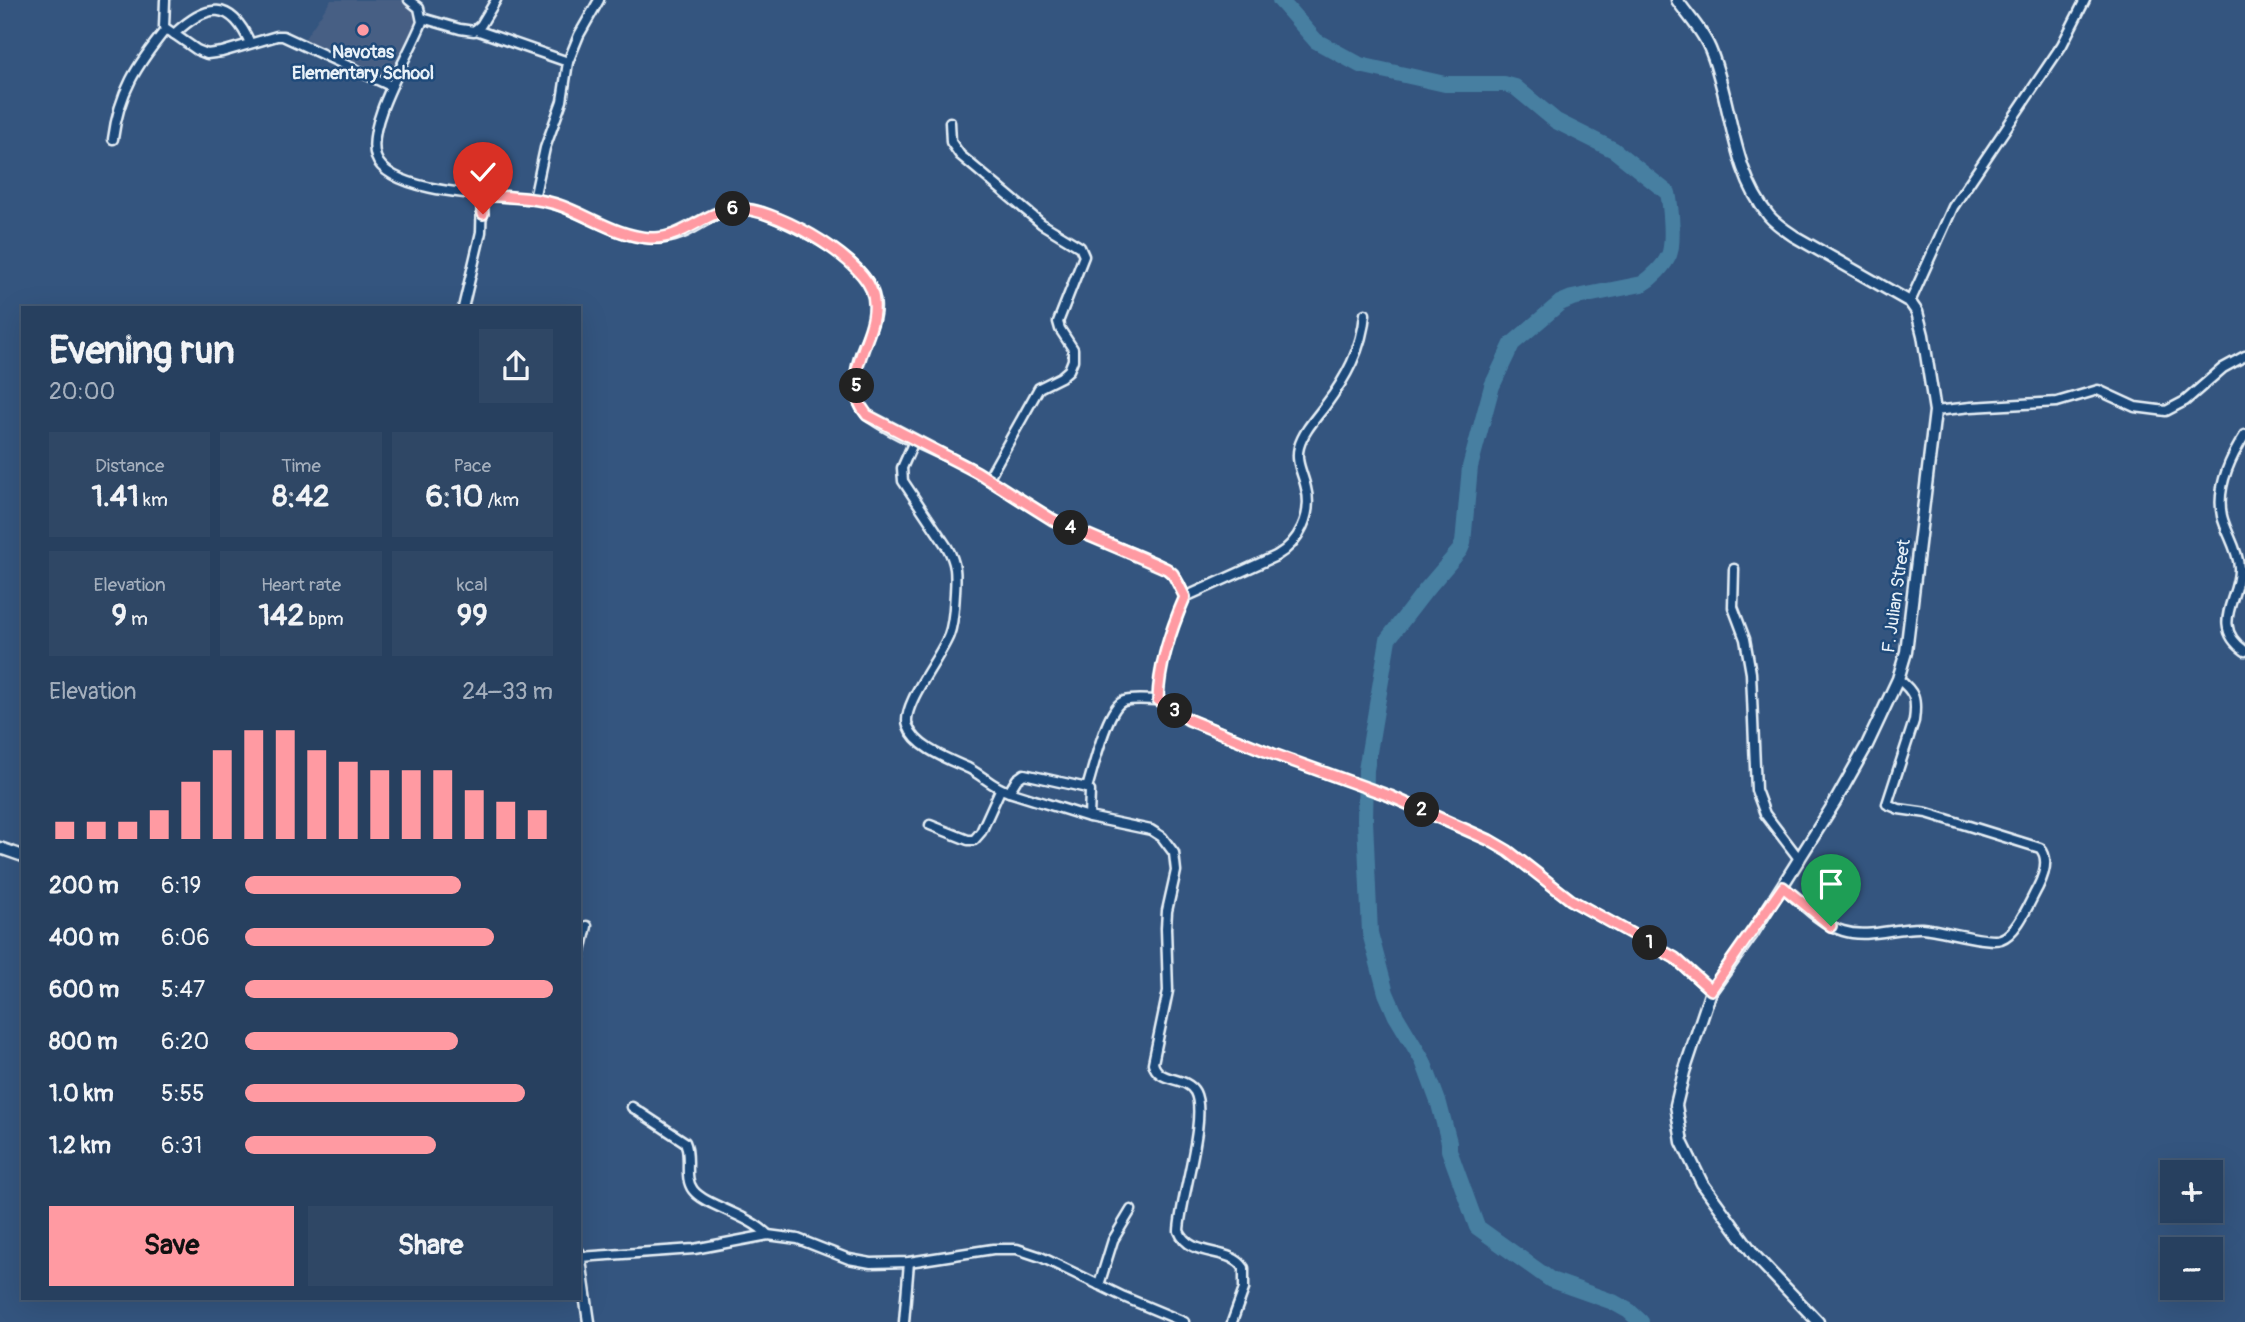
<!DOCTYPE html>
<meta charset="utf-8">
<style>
:root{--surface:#27405f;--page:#2f4765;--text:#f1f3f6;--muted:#a4afbd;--line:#435974;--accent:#ff9aa2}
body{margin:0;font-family:Pangolin,sans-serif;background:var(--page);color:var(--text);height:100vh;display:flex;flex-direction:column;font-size:26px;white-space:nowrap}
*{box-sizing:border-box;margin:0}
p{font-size:23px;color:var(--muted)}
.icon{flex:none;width:38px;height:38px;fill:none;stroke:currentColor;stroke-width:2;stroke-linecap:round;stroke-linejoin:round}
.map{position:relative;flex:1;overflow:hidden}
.panel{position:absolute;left:21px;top:306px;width:560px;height:994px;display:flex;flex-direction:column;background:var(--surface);border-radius:0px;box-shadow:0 7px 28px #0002,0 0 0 2px var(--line)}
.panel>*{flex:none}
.controls{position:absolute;left:2160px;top:1160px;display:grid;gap:14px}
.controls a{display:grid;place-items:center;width:63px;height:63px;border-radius:0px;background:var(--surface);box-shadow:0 7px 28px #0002,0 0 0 2px var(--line);font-size:35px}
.pin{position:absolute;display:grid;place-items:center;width:60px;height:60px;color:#fff;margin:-72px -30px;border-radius:50% 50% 50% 0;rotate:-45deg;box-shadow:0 0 7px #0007}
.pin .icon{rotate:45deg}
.km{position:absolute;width:35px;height:35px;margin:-18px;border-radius:50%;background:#222;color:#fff;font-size:19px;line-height:35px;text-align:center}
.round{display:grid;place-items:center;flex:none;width:74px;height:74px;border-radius:0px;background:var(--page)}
.headline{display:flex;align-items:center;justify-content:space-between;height:119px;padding:0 28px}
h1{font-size:38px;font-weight:700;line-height:52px}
.metrics{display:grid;grid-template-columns:repeat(3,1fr);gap:10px;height:119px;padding:7px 28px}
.metrics div{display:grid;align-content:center;border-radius:0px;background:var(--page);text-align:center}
.metrics b{font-size:30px;font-weight:700}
.metrics small{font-size:19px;font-weight:400}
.metrics p{font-size:19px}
.chart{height:196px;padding:14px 28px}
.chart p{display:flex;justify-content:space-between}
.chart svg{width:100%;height:126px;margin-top:7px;stroke:var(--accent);stroke-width:6}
.primary-button{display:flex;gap:14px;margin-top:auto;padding:14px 28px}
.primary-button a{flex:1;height:80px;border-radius:0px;background:var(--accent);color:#111;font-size:28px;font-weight:700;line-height:80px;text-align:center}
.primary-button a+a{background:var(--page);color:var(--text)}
ul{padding:0 28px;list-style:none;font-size:23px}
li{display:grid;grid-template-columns:112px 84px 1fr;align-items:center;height:52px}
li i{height:18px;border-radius:9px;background:var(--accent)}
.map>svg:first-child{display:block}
.built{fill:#465f84}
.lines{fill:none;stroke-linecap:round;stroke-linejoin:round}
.river{stroke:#467fa1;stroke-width:16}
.minor-casing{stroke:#e8f1f8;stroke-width:13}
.tertiary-casing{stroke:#e8f1f8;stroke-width:15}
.minor{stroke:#1f4a7a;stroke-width:8}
.tertiary{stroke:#1f4a7a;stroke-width:10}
.route-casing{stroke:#fff;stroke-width:14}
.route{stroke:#ff9aa2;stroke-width:9}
.poi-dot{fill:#ff9aa2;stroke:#1f4a7a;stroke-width:2.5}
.labels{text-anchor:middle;stroke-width:5;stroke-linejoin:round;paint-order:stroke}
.poi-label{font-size:18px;font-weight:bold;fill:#e8f1f8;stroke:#1f4a7a}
.street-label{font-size:18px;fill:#e8f1f8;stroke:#1f4a7a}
</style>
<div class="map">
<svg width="2245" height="1322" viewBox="0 0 2245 1322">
<rect width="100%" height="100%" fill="#34557f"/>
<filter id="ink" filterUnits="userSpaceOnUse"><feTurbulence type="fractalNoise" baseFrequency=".0143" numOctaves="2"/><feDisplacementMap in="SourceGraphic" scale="14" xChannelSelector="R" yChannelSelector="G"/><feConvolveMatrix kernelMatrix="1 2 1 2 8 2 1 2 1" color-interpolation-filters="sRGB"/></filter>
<g filter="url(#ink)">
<path class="built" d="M331 0H405L412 5 420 18 391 81 303 41Z"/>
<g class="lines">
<path class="river" d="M1280 0 1316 41 1360 65 1445 84H1504L1515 87 1556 121 1614 150 1668 193C1671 207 1674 243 1669 255 1664 266 1652 278 1642 284L1572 298 1560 303 1512 344 1492 386 1470 467 1463 543 1460 550 1425 591 1388 639 1366 770 1365 820 1370 933 1386 993 1396 1016 1423 1061 1439 1104 1449 1142V1150L1477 1227 1551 1280 1613 1302 1629 1311 1641 1322"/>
<defs>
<g id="minor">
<path d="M165 0 164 27 197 50 207 54 222 52 277 36H283L391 86"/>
<path d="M409 0 419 8 422 22C410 54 365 124 376 157 389 195 499 195 533 199 579 205 616 243 664 238 706 233 718 192 771 216 803 230 863 259 874 295 881 318 865 337 859 358 853 377 853 406 871 418 901 439 936 450 968 467 1001 486 1031 509 1066 526 1088 536 1110 544 1132 553 1145 559 1160 563 1170 572 1178 578 1181 589 1185 597 1171 630 1159 664 1158 700L1190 720 1273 754 1389 796 1489 840 1508 851 1571 900 1675 958 1711 991"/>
<path d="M422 18 460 29 474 31 481 25 496 0"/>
<path d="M476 30 568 62 562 101 545 148 534 199"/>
<path d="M174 34C207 3 231 0 250 43"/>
<path d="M568 62 579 35 599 0"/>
<path d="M950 122 951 142 960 155 1042 224 1080 247 1084 256 1058 322 1060 329 1073 349V360L1069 370 1061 377 1039 388 988 479"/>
<path d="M113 139C119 92 137 65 166 29"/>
<path d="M1910 302 1953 207 2062 45 2085 0"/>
<path d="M463 308 481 232 482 195"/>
<path d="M1935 411 1971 407 2057 402 2098 390 2135 407 2166 411 2185 401 2223 368 2245 356"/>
<path d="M2245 435C2230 458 2216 487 2222 516 2226 533 2238 549 2239 567 2241 597 2208 625 2245 651"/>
<path d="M914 441 902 468 903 481 947 547C957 564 956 575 955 593 954 607 954 622 949 635 941 657 900 707 908 726 916 748 948 759 968 768 982 775 994 788 1009 792L1017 779 1024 774 1087 788C1093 770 1107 706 1124 701 1134 698 1148 700 1158 700"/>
<path d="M1734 569 1733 607 1745 639 1751 673 1756 790 1765 814 1800 860"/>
<path d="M1185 597 1276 556C1299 543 1313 514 1306 488 1303 473 1295 462 1299 447 1303 432 1316 418 1325 406 1346 378 1362 349 1365 314"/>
<path d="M1087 788 1090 791 1089 817"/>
<path d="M1009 792 1089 817 1151 830 1162 837 1174 853 1176 871 1167 911 1166 928 1168 991 1153 1063C1158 1084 1186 1075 1195 1092 1208 1117 1180 1200 1179 1231 1190 1259 1230 1246 1244 1268V1289L1232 1322"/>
<path d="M930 825 968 840H974L981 832 1000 790"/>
<path d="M1783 887C1800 902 1820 924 1843 931 1868 939 1896 927 1922 928 1940 929 1988 944 2001 939 2017 934 2030 901 2038 887 2044 875 2050 859 2040 848L1927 813 1899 809 1887 804 1914 721C1917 699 1915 692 1898 679"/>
<path d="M579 960 587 926"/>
<path d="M632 1107 685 1142C692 1157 683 1177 693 1190 705 1206 748 1214 768 1235"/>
<path d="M580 1257 694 1249 768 1235 798 1239 849 1259 871 1263 909 1262 993 1249H1017L1041 1257 1124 1297 1184 1322"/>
<path d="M1099 1285 1113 1240 1131 1210"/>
<path d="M904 1322 909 1262"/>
</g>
<g id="tertiary">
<path d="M1677 0C1689 17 1705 34 1712 54 1732 106 1732 172 1769 216 1776 224 1785 230 1794 236L1910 302 1917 312 1923 335 1935 411 1906 652 1898 679 1867 745 1835 802 1752 934 1711 991 1684 1072 1676 1105 1682 1142 1702 1183 1755 1256 1818 1322"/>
<path d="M0 848 23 856"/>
<path d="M579 1253 589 1322"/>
</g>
</defs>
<use href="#minor" class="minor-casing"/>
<use href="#tertiary" class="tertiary-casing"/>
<use href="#minor" class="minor"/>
<use href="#tertiary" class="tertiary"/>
</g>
</g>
<g class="lines" filter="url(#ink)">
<defs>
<path id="route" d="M483 214 482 195C507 197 532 197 556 204 588 214 615 236 650 238 683 240 703 212 734 209 771 205 857 255 871 289 888 331 832 373 867 415L977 472 1053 520 1167 569 1173 574 1185 597C1171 629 1159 665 1158 700L1189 720 1273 754 1390 796 1489 840 1508 851 1571 900 1675 958 1711 990 1783 887 1831 926"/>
</defs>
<use href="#route" class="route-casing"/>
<use href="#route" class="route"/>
</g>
<circle class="poi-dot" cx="363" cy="30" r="7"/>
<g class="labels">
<g class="poi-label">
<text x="363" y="58">Navotas<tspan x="363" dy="21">Elementary School</tspan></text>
</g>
<g class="street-label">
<text transform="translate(1896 596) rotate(-82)" y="6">F. Julian Street</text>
</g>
</g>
</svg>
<div class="controls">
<a>+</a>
<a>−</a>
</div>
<div class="pin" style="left:1831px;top:926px;background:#1e9e55"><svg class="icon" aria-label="arrive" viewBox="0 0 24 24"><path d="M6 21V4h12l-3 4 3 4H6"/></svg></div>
<div class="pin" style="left:483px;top:214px;background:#d93025"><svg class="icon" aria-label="check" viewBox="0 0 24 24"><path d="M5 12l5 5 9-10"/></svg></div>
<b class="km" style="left:1650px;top:943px">1</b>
<b class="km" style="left:1422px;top:810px">2</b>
<b class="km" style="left:1175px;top:711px">3</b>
<b class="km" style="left:1071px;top:528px">4</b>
<b class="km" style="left:857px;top:386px">5</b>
<b class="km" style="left:733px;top:209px">6</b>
<section class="panel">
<div class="headline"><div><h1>Evening run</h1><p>20:00</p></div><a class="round"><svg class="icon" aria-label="share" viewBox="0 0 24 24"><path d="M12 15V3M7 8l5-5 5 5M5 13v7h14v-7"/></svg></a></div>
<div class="metrics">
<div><p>Distance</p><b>1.41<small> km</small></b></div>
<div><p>Time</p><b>8:42</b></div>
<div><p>Pace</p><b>6:10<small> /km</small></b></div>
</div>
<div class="metrics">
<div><p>Elevation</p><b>9<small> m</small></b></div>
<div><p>Heart rate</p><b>142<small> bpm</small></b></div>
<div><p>kcal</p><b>99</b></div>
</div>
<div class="chart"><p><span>Elevation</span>24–33 m</p>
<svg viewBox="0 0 160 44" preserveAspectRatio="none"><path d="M5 44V38M15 44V38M25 44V38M35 44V34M45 44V24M55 44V13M65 44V6M75 44V6M85 44V13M95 44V17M105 44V20M115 44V20M125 44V20M135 44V27M145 44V31M155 44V34"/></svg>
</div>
<ul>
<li><b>200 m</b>6:19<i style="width:70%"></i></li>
<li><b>400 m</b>6:06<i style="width:81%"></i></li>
<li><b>600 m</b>5:47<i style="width:100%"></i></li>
<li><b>800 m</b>6:20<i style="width:69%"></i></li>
<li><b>1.0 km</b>5:55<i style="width:91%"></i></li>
<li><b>1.2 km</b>6:31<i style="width:62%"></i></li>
</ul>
<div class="primary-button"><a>Save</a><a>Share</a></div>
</section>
</div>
